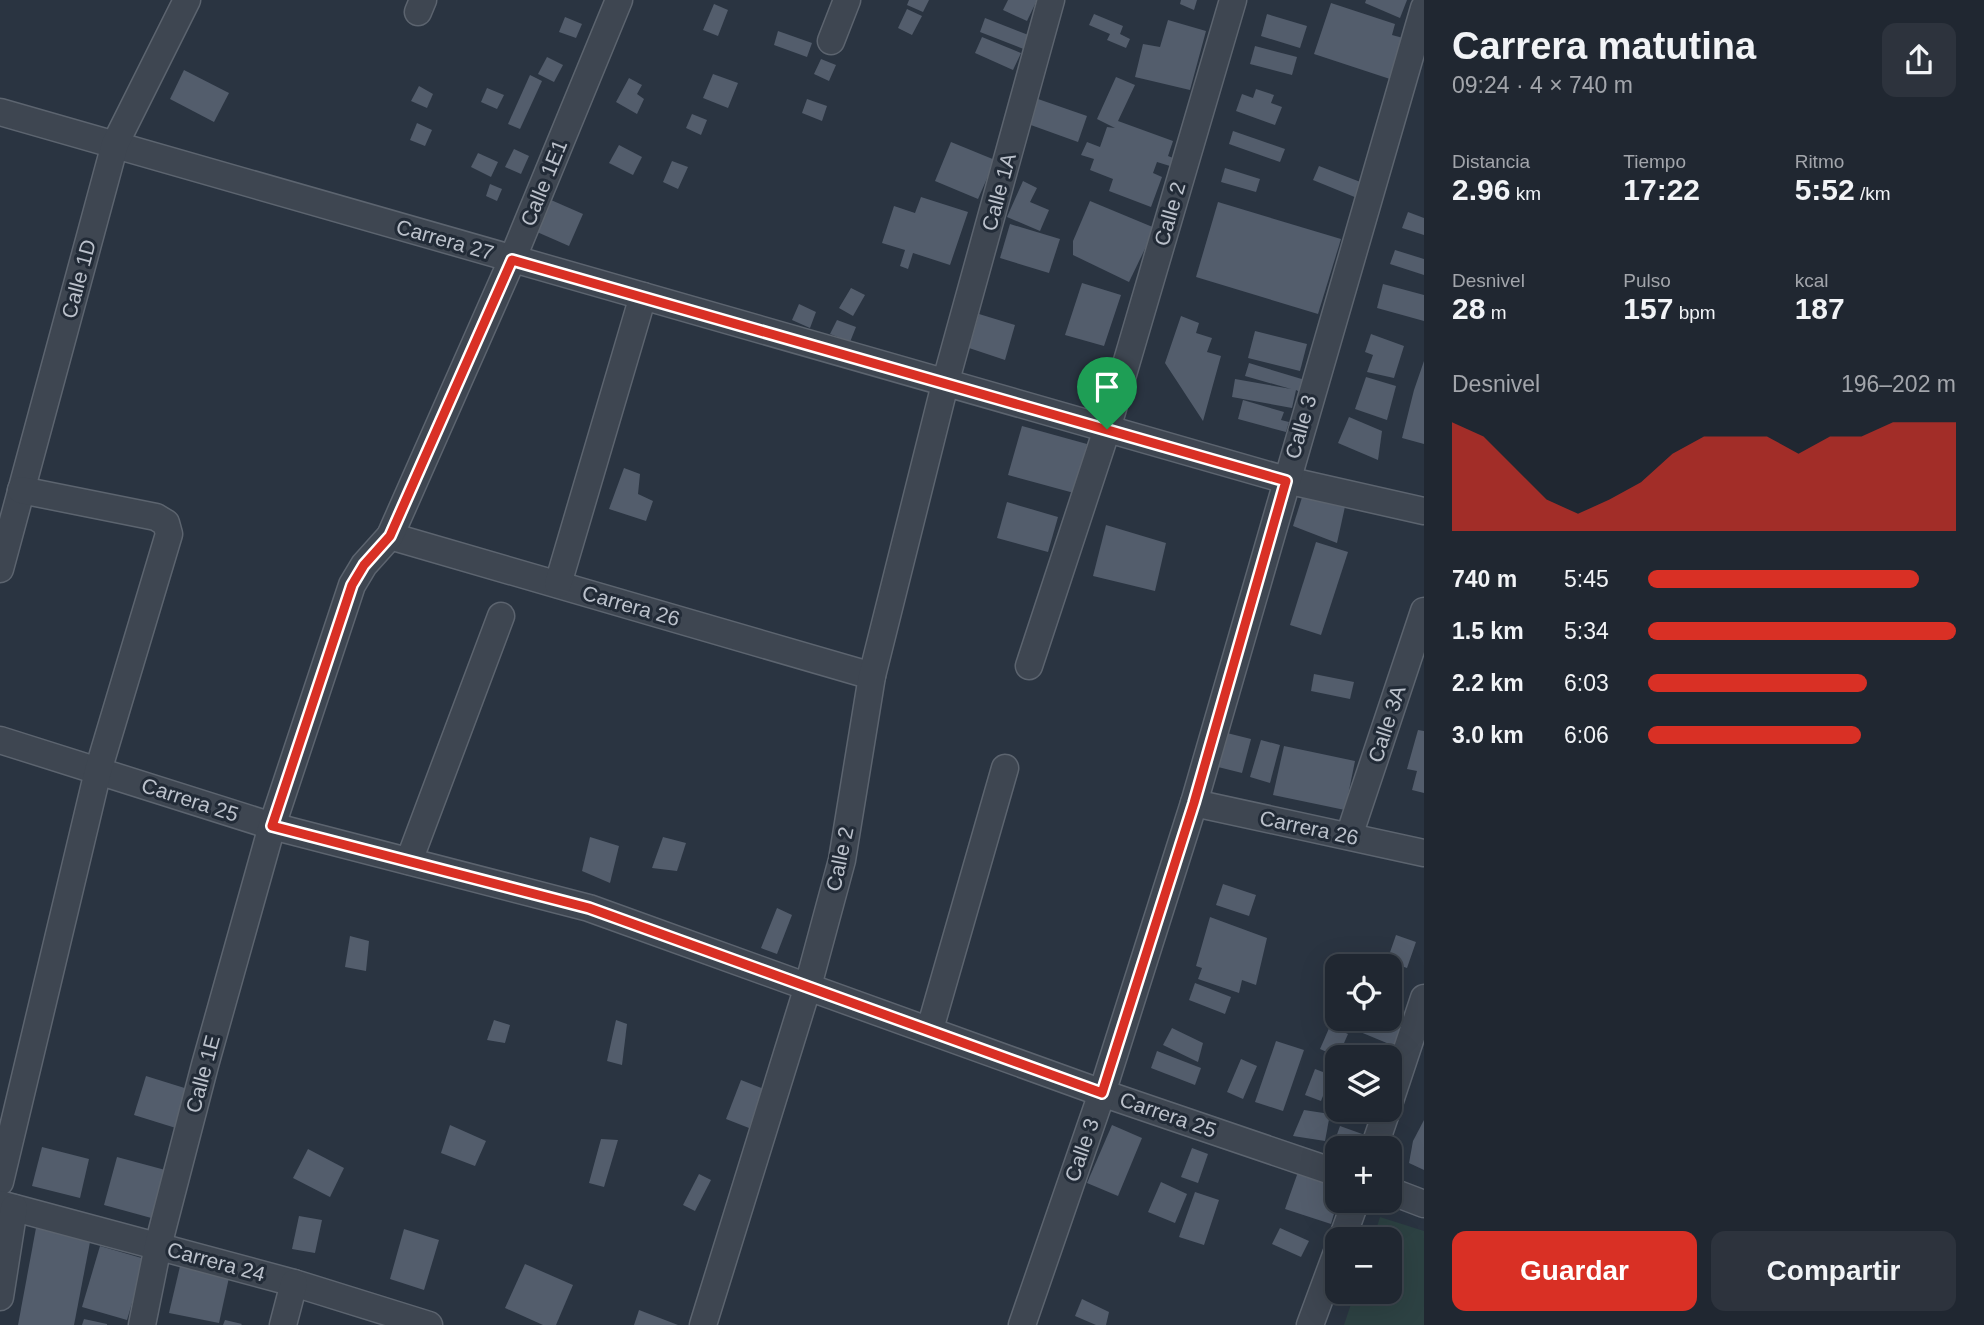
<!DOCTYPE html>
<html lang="es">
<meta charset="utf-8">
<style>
:root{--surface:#202731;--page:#2d333d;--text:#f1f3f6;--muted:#a2a5ab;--line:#3d444d;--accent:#d93025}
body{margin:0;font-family:Arial,sans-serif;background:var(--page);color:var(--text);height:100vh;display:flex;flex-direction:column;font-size:26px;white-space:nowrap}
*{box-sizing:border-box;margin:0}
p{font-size:23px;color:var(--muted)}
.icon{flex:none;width:38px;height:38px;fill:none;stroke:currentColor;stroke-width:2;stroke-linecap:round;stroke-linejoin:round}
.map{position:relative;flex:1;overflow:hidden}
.side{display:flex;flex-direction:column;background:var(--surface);width:560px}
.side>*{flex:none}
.tools{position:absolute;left:1325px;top:954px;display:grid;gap:14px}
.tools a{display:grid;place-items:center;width:77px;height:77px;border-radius:14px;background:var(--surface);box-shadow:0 7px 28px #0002,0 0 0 2px var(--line);font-size:35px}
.pin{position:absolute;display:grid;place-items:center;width:60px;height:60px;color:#fff;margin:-72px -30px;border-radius:50% 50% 50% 0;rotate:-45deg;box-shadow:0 0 7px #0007}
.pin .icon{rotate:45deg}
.round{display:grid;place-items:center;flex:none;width:74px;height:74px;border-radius:14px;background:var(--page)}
.summary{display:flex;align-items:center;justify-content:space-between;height:119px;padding:0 28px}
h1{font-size:38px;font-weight:700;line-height:52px}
.stats{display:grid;grid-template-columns:repeat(3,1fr);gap:10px;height:119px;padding:7px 28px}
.stats div{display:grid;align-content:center}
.stats b{font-size:30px;font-weight:700}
.stats small{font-size:19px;font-weight:400}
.stats p{font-size:19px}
.chart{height:196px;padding:14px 28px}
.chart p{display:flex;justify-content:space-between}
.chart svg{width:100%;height:126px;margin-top:7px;fill:var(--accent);opacity:.7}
.button{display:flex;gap:14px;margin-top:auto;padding:14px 28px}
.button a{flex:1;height:80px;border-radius:14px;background:var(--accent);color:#fff;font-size:28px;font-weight:700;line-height:80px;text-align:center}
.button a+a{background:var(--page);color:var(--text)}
ul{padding:0 28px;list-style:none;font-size:23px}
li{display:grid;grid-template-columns:112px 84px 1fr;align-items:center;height:52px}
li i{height:18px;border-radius:9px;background:var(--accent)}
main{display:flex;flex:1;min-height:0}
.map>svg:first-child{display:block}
.green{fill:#2d4243}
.building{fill:#535d6c}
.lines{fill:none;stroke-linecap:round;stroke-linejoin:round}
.street-casing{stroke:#5c646f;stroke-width:29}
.street{stroke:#3e4651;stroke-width:26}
.route-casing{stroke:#fff;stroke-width:14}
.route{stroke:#d93025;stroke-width:9}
.labels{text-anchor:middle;stroke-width:6;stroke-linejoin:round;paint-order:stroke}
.street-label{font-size:21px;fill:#bbc1cb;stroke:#222b37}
</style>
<main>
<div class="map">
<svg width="1424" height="1325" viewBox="0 0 1424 1325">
<rect width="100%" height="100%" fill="#2a3441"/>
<path class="green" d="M1380 1217 1424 1231V1325H1344L1355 1292H1390V1239H1373Z"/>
<g class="building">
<path d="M909 0H929L923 12 907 5Z"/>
<path d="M1008 0H1037L1027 21 1003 10Z"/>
<path d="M1181 0H1197L1194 10 1180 4Z"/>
<path d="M1366 0H1407L1400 18 1365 3Z"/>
<path d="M1331 3 1395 24 1392 35 1403 38 1390 79 1314 54Z"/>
<path d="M714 4 728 10 718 36 703 30Z"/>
<path d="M907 9 922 16 912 35 898 28Z"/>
<path d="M1094 14 1123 26 1120 34 1130 39 1126 48 1107 40 1110 34 1089 25Z"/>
<path d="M1267 14 1307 26 1300 48 1261 36Z"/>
<path d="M565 17 582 24 576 38 559 32Z"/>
<path d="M985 18 1031 36 1026 50 980 32Z"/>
<path d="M1168 20 1206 31 1190 90 1135 77 1143 44 1160 47Z"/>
<path d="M778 31 812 43 807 57 774 45Z"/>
<path d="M982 37 1021 53 1013 70 975 53Z"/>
<path d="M1255 46 1297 57 1292 75 1250 64Z"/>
<path d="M547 57 563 65 554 82 538 74Z"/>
<path d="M821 59 836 65 829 81 814 74Z"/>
<path d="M184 70 229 93 214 122 170 99Z"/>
<path d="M713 74 738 83 728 108 703 98Z"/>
<path d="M530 75 542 81 520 129 508 124Z"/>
<path d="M1116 77 1135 85 1118 121 1173 141 1168 156 1173 158 1170 166 1157 162 1153 173 1162 177 1151 207 1109 191 1113 179 1090 170 1094 159 1081 155 1087 142 1100 147 1107 127 1115 128 1097 119Z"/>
<path d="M629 78 642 85 637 94 644 99 637 114 616 102Z"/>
<path d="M419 86 433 94 427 108 411 101Z"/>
<path d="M487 88 504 95 497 109 481 102Z"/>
<path d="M1256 89 1274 95 1271 103 1282 107 1275 125 1236 111 1242 94 1253 98Z"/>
<path d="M807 99 827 106 822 121 802 113Z"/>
<path d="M1038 99 1087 116 1078 142 1028 124Z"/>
<path d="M692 114 707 120 701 135 686 128Z"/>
<path d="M417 123 432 130 425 146 410 140Z"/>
<path d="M1233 131 1285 149 1280 162 1229 144Z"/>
<path d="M951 142 995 160 978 199 935 181Z"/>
<path d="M619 145 642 157 633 175 609 163Z"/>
<path d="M514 149 529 156 521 174 505 167Z"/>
<path d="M478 153 498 162 491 177 471 167Z"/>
<path d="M672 161 688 167 678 189 663 182Z"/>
<path d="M1319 166 1363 183 1357 198 1313 180Z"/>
<path d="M1225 168 1260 179 1256 192 1221 182Z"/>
<path d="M1023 181 1037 188 1030 202 1049 210 1040 231 1007 217Z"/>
<path d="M490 184 502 189 497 201 486 196Z"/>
<path d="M921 197 968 212 950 265 913 253 908 269 900 266 905 250 882 243 894 206 915 213Z"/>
<path d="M551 200 583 214 569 246 537 232Z"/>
<path d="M1090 201 1155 228 1129 282 1073 255V241Z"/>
<path d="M1218 202 1341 239 1318 314 1196 277Z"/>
<path d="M1408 212 1424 218V235L1402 228Z"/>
<path d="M1010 224 1060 239 1049 273 1000 258Z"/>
<path d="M1395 250 1424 259V275L1390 264Z"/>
<path d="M1082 283 1121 295 1104 346 1065 335Z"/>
<path d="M1383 284 1424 295V321L1377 308Z"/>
<path d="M851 288 865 295 853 316 839 308Z"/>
<path d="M799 304 816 312 810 328 792 320Z"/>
<path d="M979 314 1015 325 1005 360 969 348Z"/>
<path d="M1181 316 1199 323 1196 333 1212 338 1207 352 1221 356 1203 421 1165 363Z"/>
<path d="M837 320 856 327 850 342 830 334Z"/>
<path d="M1255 331 1307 344 1300 371 1248 358Z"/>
<path d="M1371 334 1404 346 1394 378 1367 372 1373 355 1365 352Z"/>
<path d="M1424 361V444L1402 438 1414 390Z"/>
<path d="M1249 363 1305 380 1302 393 1296 390 1292 408 1232 397 1235 379 1291 389 1245 376Z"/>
<path d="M1366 377 1396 386 1387 420 1355 409Z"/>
<path d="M1243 400 1284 412 1281 420 1289 422 1286 432 1238 419Z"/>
<path d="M1349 417 1382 431 1378 460 1338 443Z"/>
<path d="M1022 426 1087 444 1074 493 1008 475Z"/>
<path d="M624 468 640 474 638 494 653 501 646 521 609 509Z"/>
<path d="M1305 488 1346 502 1337 543 1293 526Z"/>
<path d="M1007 502 1058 517 1048 552 997 538Z"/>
<path d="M1106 525 1166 543 1155 591 1093 576Z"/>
<path d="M1316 542 1348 552 1321 635 1290 625Z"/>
<path d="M1314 674 1354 682 1350 699 1311 691Z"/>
<path d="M1418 730 1424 731V793L1412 790 1417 771 1407 769Z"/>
<path d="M1227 733 1251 739 1242 773 1218 767Z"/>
<path d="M1261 740 1280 745 1270 783 1250 777Z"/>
<path d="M1284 746 1355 761 1345 810 1273 795Z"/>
<path d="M590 837 619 846 610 883 582 871Z"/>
<path d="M663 837 686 843 677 871 652 868Z"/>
<path d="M1223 884 1256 895 1249 916 1216 905Z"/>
<path d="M777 908 792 915 777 954 761 948Z"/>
<path d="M1210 917 1267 938 1256 985 1242 980 1239 993 1198 979 1202 968 1196 966Z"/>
<path d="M1396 935 1416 942 1407 968 1387 961Z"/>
<path d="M350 936 369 941 366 971 345 967Z"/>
<path d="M1195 983 1231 997 1225 1014 1189 1000Z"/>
<path d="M1358 1018H1385L1402 1026 1394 1046 1353 1029Z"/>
<path d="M494 1020 510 1025 505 1043 487 1040Z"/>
<path d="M616 1020 627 1024 622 1065 607 1061Z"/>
<path d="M1330 1026 1348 1034 1338 1057 1320 1049Z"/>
<path d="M1172 1028 1203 1043 1198 1062 1163 1045Z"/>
<path d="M1276 1041 1304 1050 1283 1111 1255 1102Z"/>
<path d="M1352 1049 1373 1057H1348Z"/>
<path d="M1157 1051 1201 1068 1195 1085 1151 1068Z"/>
<path d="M1241 1059 1257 1066 1243 1099 1227 1092Z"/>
<path d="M1315 1069 1331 1075 1321 1101 1305 1095Z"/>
<path d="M146 1076 191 1090 179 1129 134 1115Z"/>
<path d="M741 1080 764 1089 749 1128 726 1119Z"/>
<path d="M1337 1097V1110H1362L1358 1120 1331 1110Z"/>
<path d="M1304 1110 1330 1114 1325 1141 1293 1136Z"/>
<path d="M1424 1120V1170L1409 1163 1413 1141Z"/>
<path d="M450 1125 486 1141 475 1166 441 1153Z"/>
<path d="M1112 1125 1142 1138 1118 1196 1087 1183Z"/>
<path d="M1340 1126 1365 1135 1361 1148H1337V1153L1331 1151Z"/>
<path d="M601 1139 618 1140 604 1187 589 1183Z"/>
<path d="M42 1147 89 1159 80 1198 32 1186Z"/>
<path d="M1192 1148 1208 1154 1198 1183 1181 1177Z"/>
<path d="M308 1149 344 1168 330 1197 293 1178Z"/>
<path d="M117 1157 169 1171 155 1219 104 1205Z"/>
<path d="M1298 1172 1337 1184 1338 1200 1331 1224 1285 1209Z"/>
<path d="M699 1174 711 1180 695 1211 683 1205Z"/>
<path d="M1161 1182 1187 1194 1175 1223 1148 1212Z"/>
<path d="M1195 1192 1219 1200 1204 1245 1179 1237Z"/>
<path d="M299 1216 322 1220 315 1253 292 1249Z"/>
<path d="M36 1228 91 1237 74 1325H18Z"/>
<path d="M1280 1228 1309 1241 1301 1257 1272 1244Z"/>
<path d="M404 1229 439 1240 424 1290 390 1279Z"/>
<path d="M100 1246 145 1259 127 1320 82 1307Z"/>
<path d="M181 1262 230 1273 219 1323 169 1313Z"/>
<path d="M525 1264 573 1285 556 1325H543L505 1308Z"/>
<path d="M1082 1299 1109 1312 1106 1325H1096L1075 1316Z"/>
<path d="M639 1310 678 1325H634Z"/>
<path d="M84 1319 107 1324V1325H82Z"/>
<path d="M225 1320 242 1324 241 1325H223Z"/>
</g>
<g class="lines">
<defs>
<g id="street">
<path d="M418 12 423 0"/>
<path d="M831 41 847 0"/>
<path d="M0 112 1286 480 1424 511"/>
<path d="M390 536 872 676"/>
<path d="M0 569 115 144 187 0"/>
<path d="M558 584 643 296"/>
<path d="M1029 666 1107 429 1233 0"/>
<path d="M0 740 272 826 589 908 1102 1093 1337 1173"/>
<path d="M1194 803 1424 853"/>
<path d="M1349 836 1424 611"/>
<path d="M409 861 501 616"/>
<path d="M930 1029 1005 768"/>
<path d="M1390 1101 1424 998"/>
<path d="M1374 1148 1387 1110"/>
<path d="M0 1182 98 771 169 534 166 523 156 517 21 490"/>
<path d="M1390 1191 1424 1204"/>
<path d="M0 1204 294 1283 429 1325"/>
<path d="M1342 1239 1356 1200"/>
<path d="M0 1297 14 1208"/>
<path d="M142 1325 158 1246 205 1065 272 826 352 585 364 565 390 536 512 260 619 0"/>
<path d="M283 1325 294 1283"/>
<path d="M703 1325 808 986 842 860 872 676 945 384 1051 0"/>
<path d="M1022 1325 1102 1093 1194 803 1424 8"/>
<path d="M1310 1325 1337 1252"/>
</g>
</defs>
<use href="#street" class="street-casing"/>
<use href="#street" class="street"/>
</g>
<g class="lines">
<defs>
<path id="route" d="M512 260 1286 481 1194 803 1102 1093 589 908 272 826 352 585 364 565 390 536Z"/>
</defs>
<use href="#route" class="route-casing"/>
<use href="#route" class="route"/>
</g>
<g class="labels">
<g class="street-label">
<text transform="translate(544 183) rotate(-68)" y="7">Calle 1E1</text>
<text transform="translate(999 192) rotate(-75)" y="7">Calle 1A</text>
<text transform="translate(1170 214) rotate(-74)" y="7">Calle 2</text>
<text transform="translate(445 240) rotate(16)" y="7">Carrera 27</text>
<text transform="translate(79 279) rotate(-75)" y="7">Calle 1D</text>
<text transform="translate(1301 427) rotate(-74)" y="7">Calle 3</text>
<text transform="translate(631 606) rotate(16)" y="7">Carrera 26</text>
<text transform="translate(1387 724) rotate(-72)" y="7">Calle 3A</text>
<text transform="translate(190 800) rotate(18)" y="7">Carrera 25</text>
<text transform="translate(1309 828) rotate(12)" y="7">Carrera 26</text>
<text transform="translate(840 859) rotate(-78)" y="7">Calle 2</text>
<text transform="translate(203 1074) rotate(-75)" y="7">Calle 1E</text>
<text transform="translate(1168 1115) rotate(19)" y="7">Carrera 25</text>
<text transform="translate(1082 1150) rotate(-71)" y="7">Calle 3</text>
<text transform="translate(216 1262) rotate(15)" y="7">Carrera 24</text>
</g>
</g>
</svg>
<div class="tools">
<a><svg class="icon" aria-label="locate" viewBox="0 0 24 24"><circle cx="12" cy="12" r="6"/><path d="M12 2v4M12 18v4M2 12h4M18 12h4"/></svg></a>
<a><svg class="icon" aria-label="layers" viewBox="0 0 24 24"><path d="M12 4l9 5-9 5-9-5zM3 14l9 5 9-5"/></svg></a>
<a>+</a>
<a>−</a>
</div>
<div class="pin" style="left:1107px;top:429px;background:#1e9e55"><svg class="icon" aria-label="arrive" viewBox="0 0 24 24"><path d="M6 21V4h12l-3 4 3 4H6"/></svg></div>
</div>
<section class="side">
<div class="summary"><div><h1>Carrera matutina</h1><p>09:24 · 4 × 740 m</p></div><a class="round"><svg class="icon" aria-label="share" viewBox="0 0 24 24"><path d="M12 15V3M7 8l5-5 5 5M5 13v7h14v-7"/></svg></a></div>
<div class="stats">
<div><p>Distancia</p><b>2.96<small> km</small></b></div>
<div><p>Tiempo</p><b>17:22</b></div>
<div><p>Ritmo</p><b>5:52<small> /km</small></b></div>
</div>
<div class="stats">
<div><p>Desnivel</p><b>28<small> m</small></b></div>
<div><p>Pulso</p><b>157<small> bpm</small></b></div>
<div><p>kcal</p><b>187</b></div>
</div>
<div class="chart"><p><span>Desnivel</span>196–202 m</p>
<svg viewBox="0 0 160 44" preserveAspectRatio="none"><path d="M0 44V6L10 11L20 22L30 33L40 38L50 33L60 27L70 17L80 11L90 11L100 11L110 17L120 11L130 11L140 6L150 6L160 6V44z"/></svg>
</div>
<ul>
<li><b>740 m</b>5:45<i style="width:88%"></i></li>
<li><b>1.5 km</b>5:34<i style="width:100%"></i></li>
<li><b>2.2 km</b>6:03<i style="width:71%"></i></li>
<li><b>3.0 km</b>6:06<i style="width:69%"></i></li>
</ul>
<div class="button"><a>Guardar</a><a>Compartir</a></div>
</section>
</main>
